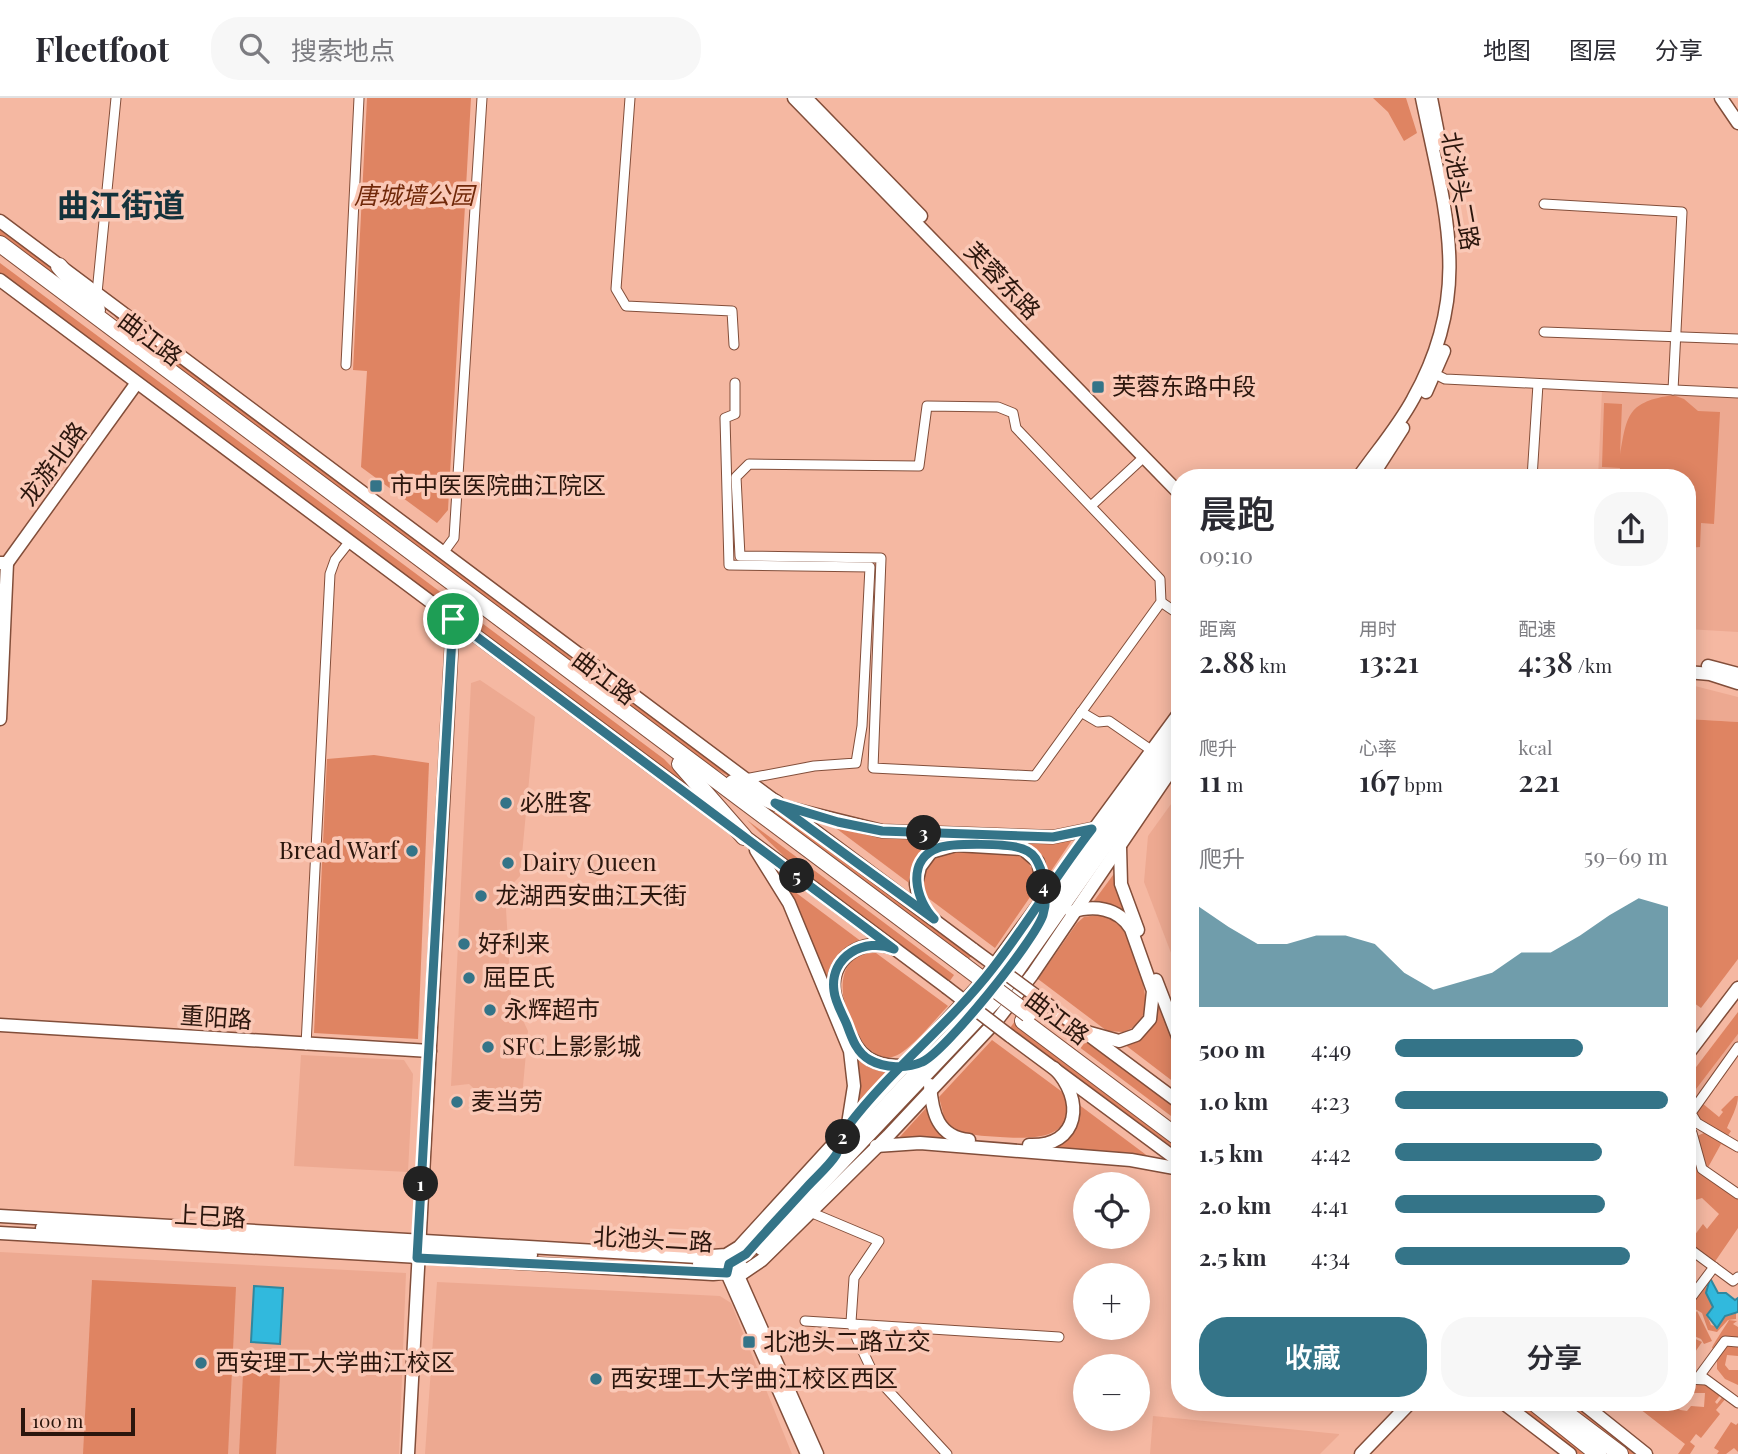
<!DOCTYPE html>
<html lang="zh">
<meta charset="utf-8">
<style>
:root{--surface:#fff;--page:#f7f7f7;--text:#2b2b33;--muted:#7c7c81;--line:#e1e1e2;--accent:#347488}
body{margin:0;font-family:"Playfair Display","Noto Sans SC",serif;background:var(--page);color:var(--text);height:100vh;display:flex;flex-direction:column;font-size:26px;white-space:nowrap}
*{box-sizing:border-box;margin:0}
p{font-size:23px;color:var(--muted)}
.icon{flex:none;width:38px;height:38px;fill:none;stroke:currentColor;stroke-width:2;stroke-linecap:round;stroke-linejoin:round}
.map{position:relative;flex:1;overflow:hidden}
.details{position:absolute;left:1171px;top:371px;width:525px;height:942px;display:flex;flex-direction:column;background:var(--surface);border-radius:28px;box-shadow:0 4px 18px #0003}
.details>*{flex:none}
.fabs{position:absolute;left:1073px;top:1074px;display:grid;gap:14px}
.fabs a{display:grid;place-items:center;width:77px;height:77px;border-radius:50%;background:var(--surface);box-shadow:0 4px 18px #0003;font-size:35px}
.scale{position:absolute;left:21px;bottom:18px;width:114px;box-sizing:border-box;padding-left:7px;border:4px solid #2b160d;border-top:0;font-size:19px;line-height:24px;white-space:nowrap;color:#2b160d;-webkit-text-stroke:5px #fac8b6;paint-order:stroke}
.pin{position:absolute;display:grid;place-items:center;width:60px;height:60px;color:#fff;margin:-30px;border:4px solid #fff;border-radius:50%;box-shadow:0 2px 7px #0007}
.km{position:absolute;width:35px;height:35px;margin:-18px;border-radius:50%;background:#222;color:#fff;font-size:19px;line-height:35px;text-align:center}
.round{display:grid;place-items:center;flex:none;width:74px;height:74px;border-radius:28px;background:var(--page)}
.head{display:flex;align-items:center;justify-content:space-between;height:119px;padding:0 28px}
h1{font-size:38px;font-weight:600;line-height:52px}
.stats{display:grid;grid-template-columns:repeat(3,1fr);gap:10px;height:119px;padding:7px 28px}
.stats div{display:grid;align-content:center}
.stats b{font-size:30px;font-weight:600}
.stats small{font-size:19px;font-weight:400}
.stats p{font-size:19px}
.chart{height:196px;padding:14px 28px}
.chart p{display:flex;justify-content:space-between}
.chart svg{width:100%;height:126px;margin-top:7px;fill:var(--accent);opacity:.7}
.button{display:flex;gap:14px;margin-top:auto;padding:14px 28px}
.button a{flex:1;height:80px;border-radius:28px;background:var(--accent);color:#fff;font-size:28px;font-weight:600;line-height:80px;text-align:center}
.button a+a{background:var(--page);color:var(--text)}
ul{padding:0 28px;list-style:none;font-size:23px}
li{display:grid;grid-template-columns:112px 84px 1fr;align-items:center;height:52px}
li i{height:18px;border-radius:9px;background:var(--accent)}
header{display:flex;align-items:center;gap:42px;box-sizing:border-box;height:98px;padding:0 35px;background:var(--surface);border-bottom:2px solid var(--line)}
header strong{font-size:33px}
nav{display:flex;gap:38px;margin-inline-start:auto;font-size:24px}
.search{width:490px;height:63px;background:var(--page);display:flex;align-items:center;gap:18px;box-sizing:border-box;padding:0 24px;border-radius:28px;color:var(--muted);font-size:26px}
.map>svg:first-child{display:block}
.built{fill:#eda991}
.green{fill:#df8462}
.water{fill:#31b9dd;stroke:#2f889f;stroke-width:2}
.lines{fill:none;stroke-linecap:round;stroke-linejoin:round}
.street-casing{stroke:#824e3a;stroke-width:11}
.secondary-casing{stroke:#824e3a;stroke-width:15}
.highway-casing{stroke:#824e3a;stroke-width:18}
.street{stroke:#fff;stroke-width:9}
.secondary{stroke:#fff;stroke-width:12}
.highway{stroke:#fff;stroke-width:16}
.secondary-bridge-casing{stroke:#824e3a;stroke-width:15;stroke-linecap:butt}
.highway-bridge-casing{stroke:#824e3a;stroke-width:18;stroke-linecap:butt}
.secondary-bridge{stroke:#fff;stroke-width:12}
.highway-bridge{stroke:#fff;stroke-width:16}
.route-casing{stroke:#fff;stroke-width:14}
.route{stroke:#347488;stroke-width:9}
.poi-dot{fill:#347488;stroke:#fac8b6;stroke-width:2.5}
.labels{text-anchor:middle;stroke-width:7;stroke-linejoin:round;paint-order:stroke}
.street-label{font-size:24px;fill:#2b160d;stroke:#fac8b6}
.park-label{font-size:24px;font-style:italic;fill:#71290a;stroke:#fac8b6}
.poi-label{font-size:24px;fill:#2b160d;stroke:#fac8b6;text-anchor:start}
.district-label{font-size:32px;font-weight:bold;fill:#14333c;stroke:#fac8b6}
</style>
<header>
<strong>Fleetfoot</strong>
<div class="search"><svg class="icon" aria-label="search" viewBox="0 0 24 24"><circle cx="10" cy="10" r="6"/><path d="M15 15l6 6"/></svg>搜索地点</div>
<nav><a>地图</a><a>图层</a><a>分享</a></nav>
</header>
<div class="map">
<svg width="1738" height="1356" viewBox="0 0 1738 1356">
<rect width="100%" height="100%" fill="#f5b8a2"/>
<g class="built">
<path d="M1602 292 1738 298V534L1687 531V380H1598Z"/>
<path d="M480 582 535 619 520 778 505 794 511 897 528 933 522 999 481 997 469 986 451 988 471 585Z"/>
<path d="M1687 586 1738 599V624L1687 621Z"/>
<path d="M1179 695V876L1144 784 1148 738Z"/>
<path d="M1738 936V944L1688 1012 1690 1023 1687 1021V1003Z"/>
<path d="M301 957 404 962 413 976 408 1074 294 1068Z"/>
<path d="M0 1154 406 1175 399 1356H0Z"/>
<path d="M437 1184 720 1198 731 1205 792 1356H425Z"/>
<path d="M1153 1318 1339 1336V1337L1320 1356H1150Z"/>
</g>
<g class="green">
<path d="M367 0H471L448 412 437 425 361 369 367 273 353 272Z"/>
<path d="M1373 0H1406L1417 35 1404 43 1388 14Z"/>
<path d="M0 129 56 172 84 202 0 141Z"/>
<path d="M0 165 664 661 710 708 0 177Z"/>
<path d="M112 214 626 601 737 680 735 682 691 657 126 235Z"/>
<path d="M1673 297 1684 301 1698 313 1720 314 1714 426 1701 425 1700 449 1687 450V380H1619L1620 370 1602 369 1604 305 1622 306 1620 357C1627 316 1628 304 1673 297Z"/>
<path d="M1687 621 1738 624V861L1701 910 1687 900Z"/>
<path d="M374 657 429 665 418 941 314 935 327 661Z"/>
<path d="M759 705 799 728 972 857 967 863Z"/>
<path d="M1179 717V838L1174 818Z"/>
<path d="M747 722 954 877 949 884 796 770Z"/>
<path d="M829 725 947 740C923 748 912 760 909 785Z"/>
<path d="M1015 742 1071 741 1072 742 1049 776 1025 747Z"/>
<path d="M944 752C988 752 1022 737 1039 786L995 850 920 794 924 766Z"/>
<path d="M1116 773 1131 823 1091 807Z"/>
<path d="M783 785 862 844 828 888Z"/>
<path d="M1097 817C1105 818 1111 820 1117 825 1127 833 1130 848 1134 859 1143 884 1159 922 1123 934L1107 933 1038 881 1077 825 1084 819Z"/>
<path d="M876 855 948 908C936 920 908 956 892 959 853 967 812 853 876 855Z"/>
<path d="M1158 896 1179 953V988L1124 946 1135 941Z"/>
<path d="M1032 902 1176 1009 1179 1012V1024L1026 909Z"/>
<path d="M1738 914V936L1687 1003V981Z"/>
<path d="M1015 923 1179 1046V1054L1010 930Z"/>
<path d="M992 942 1065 996C1079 1043 1030 1041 1000 1039 980 1037 960 1039 945 1023L939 999Z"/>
<path d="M855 951 887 973 857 1005Z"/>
<path d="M1735 998H1738C1738 1009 1730 1022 1727 1030L1731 1033 1727 1039 1700 1023 1694 1014 1702 1005 1719 1019 1723 1014 1721 1012Z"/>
<path d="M1078 1006 1153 1062 1045 1052Z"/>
<path d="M927 1009 958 1043 897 1042Z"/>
<path d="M1704 1035 1738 1053V1055L1721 1046 1706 1073 1697 1038Z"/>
<path d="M1687 1039 1701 1075 1738 1100V1130L1714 1165 1688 1146 1703 1126 1707 1131 1719 1116 1702 1100 1692 1103 1696 1099 1687 1092Z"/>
<path d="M92 1182 236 1189 228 1356H83Z"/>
<path d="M1708 1182 1706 1192 1713 1209 1707 1217 1711 1227 1718 1229 1725 1218 1736 1215V1221L1728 1222 1717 1234 1708 1232 1702 1215 1690 1208 1694 1211 1687 1220V1208Z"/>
<path d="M1697 1213 1712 1243 1704 1246 1701 1241 1687 1235V1226Z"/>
<path d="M1729 1222 1737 1223 1733 1226 1738 1229V1242L1716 1253 1712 1250C1712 1248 1728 1224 1729 1222Z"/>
<path d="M1687 1237 1702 1244 1693 1257 1687 1253Z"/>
<path d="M1725 1247 1738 1248V1258L1727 1257 1725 1267 1729 1272H1738V1287L1725 1281 1717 1271V1258Z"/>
<path d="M244 1256 281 1258 276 1356H239Z"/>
<path d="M1687 1283 1706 1284 1722 1295 1715 1304 1717 1306 1724 1297 1727 1299 1716 1312 1720 1316 1701 1340 1696 1336 1690 1344 1695 1348 1690 1356H1678L1685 1346 1631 1304H1663L1665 1308 1676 1307 1680 1312 1687 1313 1691 1308 1704 1309 1705 1295H1692V1290H1687Z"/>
<path d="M1511 1304H1524L1590 1356H1579Z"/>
<path d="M1558 1304H1574L1639 1356H1627Z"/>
<path d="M1731 1324 1736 1327 1738 1325V1354L1734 1350 1726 1356H1717L1719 1353 1714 1350Z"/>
</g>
<g class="water">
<path d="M1710 1180 1718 1195H1726L1735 1202 1738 1200V1214L1725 1218 1717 1230 1707 1217 1713 1209 1706 1195Z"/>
<path d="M254 1188 283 1190 280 1246 251 1244Z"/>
</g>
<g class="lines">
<defs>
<g id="street">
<path d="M630 0 616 191 626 208 732 213 734 247"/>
<path d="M1544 106 1682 114 1673 292"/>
<path d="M97 195 116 0"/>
<path d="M1544 234 1738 241"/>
<path d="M346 267 359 0"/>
<path d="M1435 276 1445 281 1738 295"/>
<path d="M735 285V316L725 320 729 467 870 469 862 628 856 665 814 668 745 681"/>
<path d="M927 308 998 309 1013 315 1016 330 1160 481 1161 504 1035 678 873 670 881 460 740 458 736 379 749 366 919 368Z"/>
<path d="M1532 380 1538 286"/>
<path d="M1091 408 1144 359"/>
<path d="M443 455 454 440 482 0"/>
<path d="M1161 504 1180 517"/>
<path d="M1081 614 1098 624 1109 623 1151 652"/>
<path d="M306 947 330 476 335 462 350 443"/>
<path d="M1738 949 1691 1015 1697 1025 1738 1049"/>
<path d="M1692 1035 1702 1071 1738 1096"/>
<path d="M810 1114 879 1143 854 1180 851 1224 857 1241 874 1277 947 1356"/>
<path d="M1687 1149 1733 1183 1738 1179"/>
<path d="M1687 1205 1714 1169"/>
<path d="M805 1223 1059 1239"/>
<path d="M1738 1244 1725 1243 1700 1277 1738 1305"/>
<path d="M1687 1281 1706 1282"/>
</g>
<g id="secondary">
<path d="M794 0 1180 396"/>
<path d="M806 0 921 118"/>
<path d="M1431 0 1440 46"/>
<path d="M1721 0 1738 25"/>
<path d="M0 123 974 852"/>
<path d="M0 182 946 889"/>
<path d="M1426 294 1444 253"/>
<path d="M1358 380C1376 354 1398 329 1413 301 1474 193 1445 113 1422 0"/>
<path d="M1371 380 1403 330"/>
<path d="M0 465H7L136 286"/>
<path d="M1708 568 1738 576"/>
<path d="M1687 574 1710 576 1738 585"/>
<path d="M0 621 7 465"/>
<path d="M789 710 882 733 1053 739 1092 731"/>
<path d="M1120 749 1121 786 1138 832"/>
<path d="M756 752 789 805 850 953 854 988 848 1026"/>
<path d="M926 813 919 802 916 786 920 769 931 754 956 747 1023 751 1038 764 1045 799"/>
<path d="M1071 814C1093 807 1118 809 1131 831L1153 893 1150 921 1136 937 1119 943 1083 933"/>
<path d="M1156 882 1180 944"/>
<path d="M1039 900 1180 1005"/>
<path d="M837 904C823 870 855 838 890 849"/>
<path d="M0 927 430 953"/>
<path d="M1010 938 1180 1064"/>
<path d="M852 940C863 965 884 969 909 968"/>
<path d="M1687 957 1738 890"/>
<path d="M930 987C932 1015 938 1039 969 1042"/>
<path d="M1029 1047C1080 1049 1085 1001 1054 970"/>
<path d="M876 1048 920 1045 1131 1062 1180 1071"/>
<path d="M0 1118 698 1159 726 1157 739 1149 982 884 1180 614"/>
<path d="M42 1130 531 1157"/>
<path d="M0 1135 713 1176 732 1174 742 1169"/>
<path d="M761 1151 999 900 1180 643"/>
<path d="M699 1166H729L746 1156 981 904 1180 628"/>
<path d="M729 1170 727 1175 807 1356"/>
<path d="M735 1171 817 1356"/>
<path d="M737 1179 762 1162 888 1038 998 921 1032 877 1180 659"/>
<path d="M1502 1304 1570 1356"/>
<path d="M1581 1304 1646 1356"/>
<path d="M408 1356 453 521"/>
<path d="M1361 1356 1411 1304"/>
</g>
<g id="highway">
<path d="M0 146 963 867"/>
<path d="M59 168 97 212"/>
<path d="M680 666 744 739"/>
<path d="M733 685 776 705"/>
<path d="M1023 923 1180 1041"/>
<path d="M1533 1304 1598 1356"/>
<path d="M1551 1304 1620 1356"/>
</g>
</defs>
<use href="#street" class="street-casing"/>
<use href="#secondary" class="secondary-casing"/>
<use href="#highway" class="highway-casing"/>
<use href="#street" class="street"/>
<use href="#secondary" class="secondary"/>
<use href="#highway" class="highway"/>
<defs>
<g id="secondary-bridge">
<path d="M974 852 1039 900"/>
<path d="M946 889 1010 938"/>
</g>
<path id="highway-bridge" d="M963 867 1028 916"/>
</defs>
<use href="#secondary-bridge" class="secondary-bridge-casing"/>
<use href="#highway-bridge" class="highway-bridge-casing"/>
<use href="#secondary-bridge" class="secondary-bridge"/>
<use href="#highway-bridge" class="highway-bridge"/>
</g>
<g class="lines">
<defs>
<path id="route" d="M453 521 417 1160 727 1175 729 1166 746 1156C766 1133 787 1111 807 1089 816 1079 829 1068 836 1057 841 1048 842 1036 848 1028 891 971 949 927 993 870 1028 825 1057 776 1092 731L1053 739 882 733 838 724 775 705 934 821C916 803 905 762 938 750 952 745 1009 745 1023 751 1029 753 1035 758 1038 765 1045 779 1048 801 1043 817 1035 842 945 954 922 964 907 971 884 970 870 962 857 955 852 941 847 927 843 917 835 904 834 893 829 858 865 839 894 851L453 521"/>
</defs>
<use href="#route" class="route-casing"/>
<use href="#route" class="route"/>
</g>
<g class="poi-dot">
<rect x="1091" y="282" width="14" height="14" rx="3.5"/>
<rect x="369" y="381" width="14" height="14" rx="3.5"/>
<circle cx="506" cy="705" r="7"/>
<circle cx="412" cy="753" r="7"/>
<circle cx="508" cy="765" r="7"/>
<circle cx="481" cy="798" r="7"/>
<circle cx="464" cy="846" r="7"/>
<circle cx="469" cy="880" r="7"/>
<circle cx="490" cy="912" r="7"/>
<circle cx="488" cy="949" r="7"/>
<circle cx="457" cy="1004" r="7"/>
<rect x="742" y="1237" width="14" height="14" rx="3.5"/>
<circle cx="201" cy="1265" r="7"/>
<circle cx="596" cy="1281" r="7"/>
</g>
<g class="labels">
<g class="street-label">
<text transform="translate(1460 93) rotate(80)" y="8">北池头二路</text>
<text transform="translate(1002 183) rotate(46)" y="8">芙蓉东路</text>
<text transform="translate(150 241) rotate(37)" y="8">曲江路</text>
<text transform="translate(53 366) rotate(-54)" y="8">龙游北路</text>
<text transform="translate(604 580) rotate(37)" y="8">曲江路</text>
<text transform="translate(216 920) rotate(4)" y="8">重阳路</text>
<text transform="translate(1057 920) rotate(37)" y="8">曲江路</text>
<text transform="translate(210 1119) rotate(3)" y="8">上巳路</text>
<text transform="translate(653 1142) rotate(3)" y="8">北池头二路</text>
</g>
<g class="park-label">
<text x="414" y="106">唐城墙公园</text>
</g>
<g class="poi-label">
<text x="1112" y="297">芙蓉东路中段</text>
<text x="390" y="396">市中医医院曲江院区</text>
<text x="520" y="713">必胜客</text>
<text x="398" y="761" text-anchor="end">Bread Warf</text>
<text x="522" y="773">Dairy Queen</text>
<text x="495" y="806">龙湖西安曲江天街</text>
<text x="478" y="854">好利来</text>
<text x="483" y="888">屈臣氏</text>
<text x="504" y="920">永辉超市</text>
<text x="502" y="957">SFC上影影城</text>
<text x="471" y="1012">麦当劳</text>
<text x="763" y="1252">北池头二路立交</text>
<text x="215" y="1273">西安理工大学曲江校区</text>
<text x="610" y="1289">西安理工大学曲江校区西区</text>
</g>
<g class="district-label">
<text x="121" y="119">曲江街道</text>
</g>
</g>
</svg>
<div class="fabs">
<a><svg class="icon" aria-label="locate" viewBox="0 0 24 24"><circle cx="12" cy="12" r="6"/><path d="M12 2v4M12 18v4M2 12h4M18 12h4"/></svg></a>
<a>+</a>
<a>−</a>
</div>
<div class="scale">100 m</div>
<div class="pin" style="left:453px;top:521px;background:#1e9e55"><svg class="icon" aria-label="arrive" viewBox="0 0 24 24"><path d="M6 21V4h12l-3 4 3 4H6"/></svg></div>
<b class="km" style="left:421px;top:1086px">1</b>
<b class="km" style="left:843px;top:1039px">2</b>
<b class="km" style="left:924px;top:735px">3</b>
<b class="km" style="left:1044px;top:789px">4</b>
<b class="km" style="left:797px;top:778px">5</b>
<section class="details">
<div class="head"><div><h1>晨跑</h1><p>09:10</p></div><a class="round"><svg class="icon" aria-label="share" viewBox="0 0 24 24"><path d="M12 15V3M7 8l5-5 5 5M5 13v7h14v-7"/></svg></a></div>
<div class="stats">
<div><p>距离</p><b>2.88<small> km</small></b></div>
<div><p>用时</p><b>13:21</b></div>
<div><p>配速</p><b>4:38<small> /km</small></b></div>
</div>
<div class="stats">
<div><p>爬升</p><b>11<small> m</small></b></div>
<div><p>心率</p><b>167<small> bpm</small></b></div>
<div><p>kcal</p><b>221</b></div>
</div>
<div class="chart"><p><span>爬升</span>59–69 m</p>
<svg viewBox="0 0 160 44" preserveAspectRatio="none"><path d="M0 44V9L10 16L20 22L30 22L40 19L50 19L60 22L70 32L80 38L90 35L100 32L110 25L120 25L130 19L140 12L150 6L160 9V44z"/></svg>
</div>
<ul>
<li><b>500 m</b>4:49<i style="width:69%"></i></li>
<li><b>1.0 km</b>4:23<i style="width:100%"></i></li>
<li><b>1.5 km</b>4:42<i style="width:76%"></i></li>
<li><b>2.0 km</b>4:41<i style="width:77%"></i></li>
<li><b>2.5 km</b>4:34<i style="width:86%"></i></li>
</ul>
<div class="button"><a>收藏</a><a>分享</a></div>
</section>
</div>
